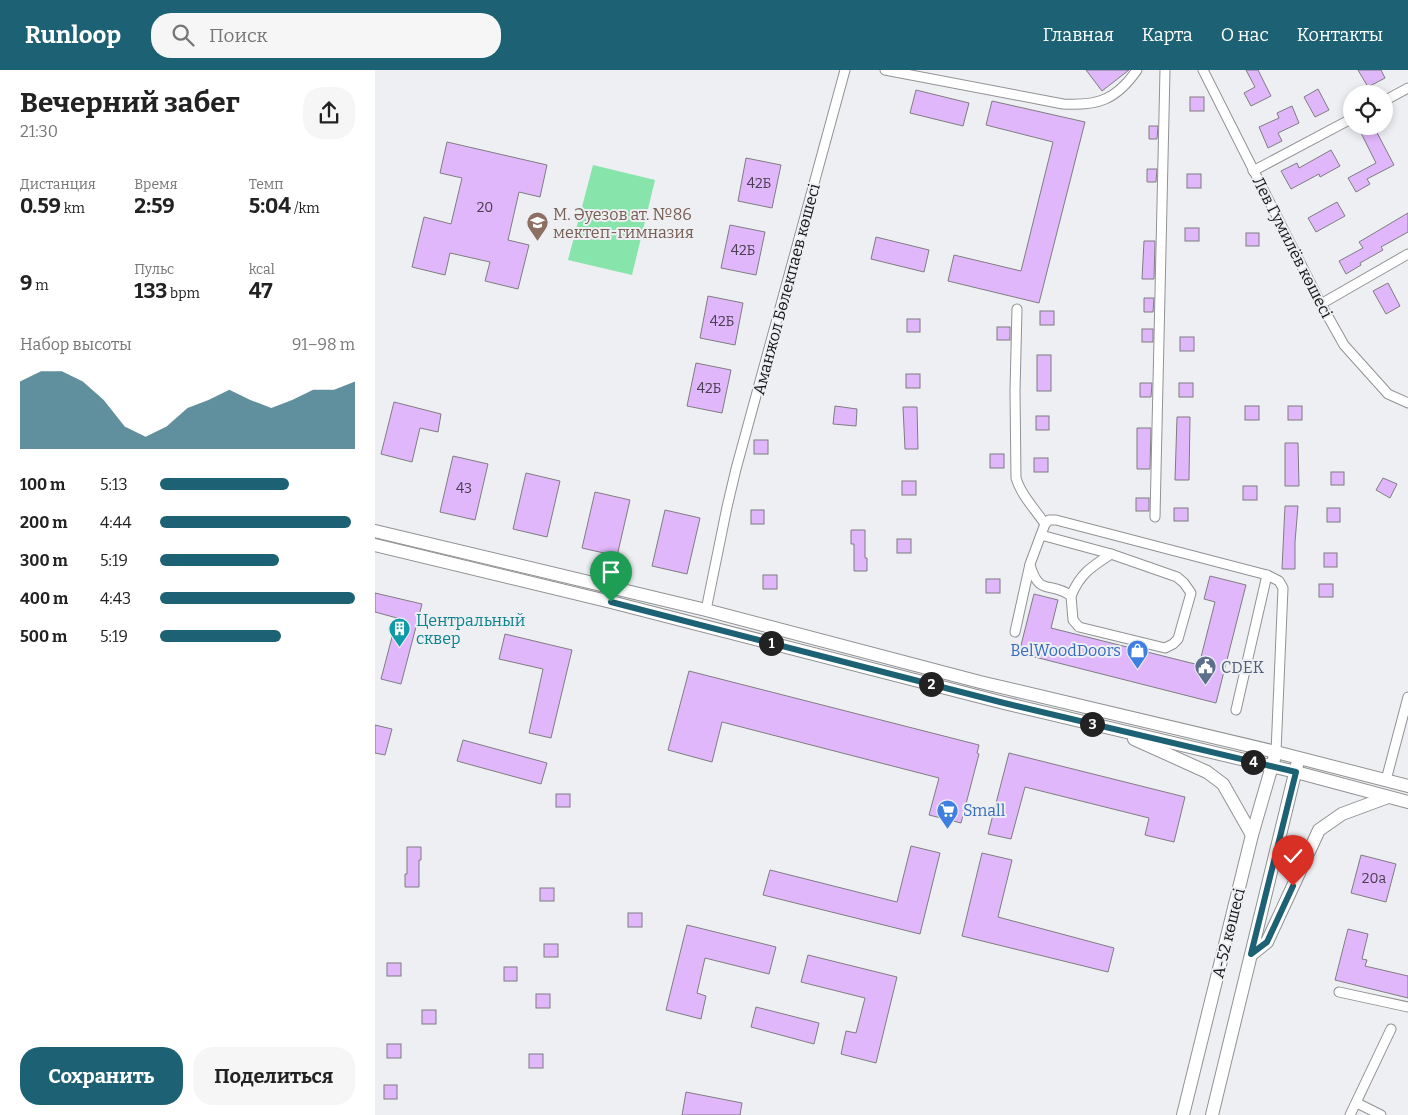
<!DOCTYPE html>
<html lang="ru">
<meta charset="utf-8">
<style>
:root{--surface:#fff;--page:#f6f6f6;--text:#222;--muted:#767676;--accent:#1d6174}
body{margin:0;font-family:Bitter,serif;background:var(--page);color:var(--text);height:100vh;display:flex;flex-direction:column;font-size:19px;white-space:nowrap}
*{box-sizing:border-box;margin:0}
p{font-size:16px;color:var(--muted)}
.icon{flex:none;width:28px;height:28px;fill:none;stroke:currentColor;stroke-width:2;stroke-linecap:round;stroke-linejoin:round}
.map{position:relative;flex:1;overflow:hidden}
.panel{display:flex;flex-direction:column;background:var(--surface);width:375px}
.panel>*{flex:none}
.fabs{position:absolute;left:968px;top:15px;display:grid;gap:10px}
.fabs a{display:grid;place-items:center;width:50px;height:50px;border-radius:50%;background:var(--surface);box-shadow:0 2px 8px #0003;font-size:25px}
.pin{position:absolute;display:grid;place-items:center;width:42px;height:42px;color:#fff;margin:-51px -21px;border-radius:50% 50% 50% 0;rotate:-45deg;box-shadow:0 0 5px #0007}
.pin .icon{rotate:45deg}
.km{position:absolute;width:25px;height:25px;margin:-12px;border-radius:50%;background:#222;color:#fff;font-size:14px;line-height:25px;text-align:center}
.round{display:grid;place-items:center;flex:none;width:52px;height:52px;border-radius:20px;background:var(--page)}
.overview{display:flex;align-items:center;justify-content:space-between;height:85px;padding:0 20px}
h1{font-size:28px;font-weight:700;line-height:38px}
.metrics{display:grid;grid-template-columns:repeat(3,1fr);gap:8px;height:85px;padding:5px 20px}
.metrics div{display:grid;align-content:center}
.metrics b{font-size:21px;font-weight:700}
.metrics small{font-size:14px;font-weight:400}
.metrics p{font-size:14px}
.chart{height:140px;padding:10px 20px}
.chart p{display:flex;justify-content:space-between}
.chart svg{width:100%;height:90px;margin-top:5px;fill:var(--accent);opacity:.7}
.primary-button{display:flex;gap:10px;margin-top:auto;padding:10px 20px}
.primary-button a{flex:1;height:58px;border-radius:20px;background:var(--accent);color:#fff;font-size:20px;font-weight:700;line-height:58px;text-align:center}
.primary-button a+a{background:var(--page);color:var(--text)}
ul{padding:0 20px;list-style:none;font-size:16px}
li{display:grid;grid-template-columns:80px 60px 1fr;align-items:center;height:38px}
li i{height:12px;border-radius:6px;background:var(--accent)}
header{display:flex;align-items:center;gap:30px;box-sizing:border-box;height:70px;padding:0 25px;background:var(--accent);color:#fff}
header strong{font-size:24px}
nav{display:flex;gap:28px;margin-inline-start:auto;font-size:18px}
.search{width:350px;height:45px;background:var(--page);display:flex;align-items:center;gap:12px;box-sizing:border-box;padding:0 18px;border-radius:20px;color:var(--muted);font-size:19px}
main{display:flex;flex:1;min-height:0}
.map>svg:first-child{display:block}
.park{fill:#87e4ab}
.building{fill:#e0b7fb;stroke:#7f7d80}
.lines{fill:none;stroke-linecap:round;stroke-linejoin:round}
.street-casing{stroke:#919294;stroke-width:11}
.secondary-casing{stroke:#919294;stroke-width:14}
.street{stroke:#fff;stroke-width:9}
.secondary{stroke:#fff;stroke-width:12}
.route-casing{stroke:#fff;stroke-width:10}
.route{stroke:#1d6174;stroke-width:6}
.labels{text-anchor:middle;stroke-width:4;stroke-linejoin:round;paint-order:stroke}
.number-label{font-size:14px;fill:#483e4f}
.education-label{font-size:16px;fill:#785e54;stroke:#edeff2;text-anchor:start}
.street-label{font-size:16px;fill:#151516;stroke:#edeff2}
.culture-label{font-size:16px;fill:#0d838f;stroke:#edeff2;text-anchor:start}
.shop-label{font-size:16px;fill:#366cbe;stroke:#edeff2;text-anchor:end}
.service-label{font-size:16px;fill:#4e5e75;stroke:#edeff2;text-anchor:start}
</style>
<header>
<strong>Runloop</strong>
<div class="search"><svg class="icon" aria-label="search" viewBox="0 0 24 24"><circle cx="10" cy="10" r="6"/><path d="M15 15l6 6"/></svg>Поиск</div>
<nav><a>Главная</a><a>Карта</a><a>О нас</a><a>Контакты</a></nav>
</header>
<main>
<section class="panel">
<div class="overview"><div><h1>Вечерний забег</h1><p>21:30</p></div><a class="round"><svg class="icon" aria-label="share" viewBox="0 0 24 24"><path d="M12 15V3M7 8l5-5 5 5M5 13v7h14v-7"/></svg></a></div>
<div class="metrics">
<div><p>Дистанция</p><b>0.59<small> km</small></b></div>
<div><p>Время</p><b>2:59</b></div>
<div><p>Темп</p><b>5:04<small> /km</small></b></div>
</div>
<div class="metrics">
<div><b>9<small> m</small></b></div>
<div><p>Пульс</p><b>133<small> bpm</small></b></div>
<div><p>kcal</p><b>47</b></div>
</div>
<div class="chart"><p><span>Набор высоты</span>91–98 m</p>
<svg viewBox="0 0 160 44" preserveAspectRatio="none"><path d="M0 44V11L10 6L20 6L30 11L40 20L50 33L60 38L70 33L80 24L90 20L100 15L110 20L120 24L130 20L140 15L150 15L160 11V44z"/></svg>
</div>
<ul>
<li><b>100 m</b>5:13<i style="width:66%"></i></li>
<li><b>200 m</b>4:44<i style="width:98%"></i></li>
<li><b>300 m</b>5:19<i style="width:61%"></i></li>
<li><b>400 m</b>4:43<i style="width:100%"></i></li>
<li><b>500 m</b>5:19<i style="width:62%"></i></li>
</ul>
<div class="primary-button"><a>Сохранить</a><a>Поделиться</a></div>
</section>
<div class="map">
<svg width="1033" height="1045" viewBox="0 0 1033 1045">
<rect width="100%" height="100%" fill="#edeff2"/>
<path class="park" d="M218 95 280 110 257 205 193 190Z"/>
<g class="building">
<path d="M711 0H754L727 21Z"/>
<path d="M871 0H883L896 26 876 36 869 23 880 17Z"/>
<path d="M983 0H1006L1010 8 993 17Z"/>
<path d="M943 19 954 40 940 47 929 27Z"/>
<path d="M541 20 594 33 588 56 535 43Z"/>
<rect x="815" y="27" width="14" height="14"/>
<path d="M617 31 710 52 664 233 573 211 579 185 646 201 678 72 611 55Z"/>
<path d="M917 36 924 53 903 63 907 71 893 78 884 57 904 48 902 43Z"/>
<path d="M774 56H783L782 69H774Z"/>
<path d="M999 57 1019 95 992 109 995 114 981 122 973 108 1001 93 986 63Z"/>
<path d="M72 72 172 95 165 127 144 122 133 170 154 175 143 219 110 211 115 192 75 183 70 205 37 197 49 147 76 154 87 108 65 103Z"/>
<path d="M956 80 965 96 945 107 944 104 916 119 906 101 922 93 924 98Z"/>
<path d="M371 88 406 95 397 138 363 131Z"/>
<path d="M772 99H782L781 112H772Z"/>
<rect x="812" y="104" width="14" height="14"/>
<path d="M962 132 970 146 941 162 933 148Z"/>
<path d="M1033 143V162L1006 177 1008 180 985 193 986 195 971 204 964 191 988 178 984 172Z"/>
<path d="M355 155 390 162 381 205 346 198Z"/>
<rect x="810" y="158" width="14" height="13"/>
<rect x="871" y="163" width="13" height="13"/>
<path d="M501 167 554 180 549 202 496 189Z"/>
<path d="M769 171H780L779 209H767Z"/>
<path d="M1013 213 1025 236 1011 244 998 221Z"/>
<path d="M333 226 368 233 360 275 325 268Z"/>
<path d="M769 228H779L778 242H769Z"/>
<rect x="665" y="241" width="14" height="14"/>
<rect x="532" y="249" width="13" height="13"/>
<rect x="622" y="257" width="13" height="13"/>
<rect x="767" y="259" width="11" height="13"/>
<rect x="805" y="267" width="14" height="14"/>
<rect x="662" y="285" width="14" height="36"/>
<path d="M321 293 356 300 347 343 312 336Z"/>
<rect x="531" y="304" width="14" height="14"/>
<path d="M765 313H777L776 327H765Z"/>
<rect x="804" y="313" width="14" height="14"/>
<path d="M19 332 66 344 63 362 45 358 37 392 6 384Z"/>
<path d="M460 336 482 339 481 356 458 354Z"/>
<rect x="870" y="336" width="14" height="14"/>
<rect x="913" y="336" width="14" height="14"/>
<path d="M528 337H542L543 379H530Z"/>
<rect x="661" y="346" width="13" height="14"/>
<path d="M802 347H815L814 410H800Z"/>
<path d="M762 358H776L775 399H762Z"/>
<rect x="379" y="370" width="14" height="14"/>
<path d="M910 373H923L924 416H910Z"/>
<rect x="615" y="384" width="14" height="14"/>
<path d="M78 386 113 394 100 450 65 442Z"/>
<rect x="659" y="388" width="14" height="14"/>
<rect x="956" y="402" width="13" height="13"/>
<path d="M151 403 185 411 172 467 138 459Z"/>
<path d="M1008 408 1022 414 1015 428 1001 420Z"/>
<rect x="527" y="411" width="14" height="14"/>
<rect x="868" y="416" width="14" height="14"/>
<path d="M220 422 255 430 242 486 207 478Z"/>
<rect x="761" y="428" width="13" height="13"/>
<path d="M910 436H923L920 472V499H907Z"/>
<rect x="799" y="438" width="14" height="13"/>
<rect x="952" y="438" width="13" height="14"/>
<path d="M290 440 325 448 312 504 277 496Z"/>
<rect x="376" y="440" width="13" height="14"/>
<path d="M476 460H490V488H492V501H479V474H476Z"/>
<rect x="522" y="469" width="14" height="14"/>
<rect x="949" y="483" width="13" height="14"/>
<rect x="388" y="505" width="14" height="14"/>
<path d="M835 506 871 515 841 633 644 583 659 524 683 530 676 558 824 595 840 532 829 529Z"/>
<rect x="611" y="509" width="14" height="14"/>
<rect x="944" y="514" width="14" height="13"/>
<path d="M0 523 47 534 26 614 6 609 22 548 0 542Z"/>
<path d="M130 564 197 580 176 668 154 663 168 599 124 589Z"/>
<path d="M314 601 604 675 602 683 604 684 586 753 554 745 564 708 347 652 337 692 293 680Z"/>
<path d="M0 655 17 659 10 685 0 683Z"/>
<path d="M88 670 172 693 166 714 82 691Z"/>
<path d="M634 683 810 727 799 772 770 765 774 748 650 717 636 769 613 764Z"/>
<rect x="181" y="724" width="14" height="13"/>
<path d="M536 776 565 783 545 864 388 825 395 800 522 832Z"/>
<path d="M32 777H46V790H44V817H30V804H32Z"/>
<path d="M607 783 637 790 623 847 739 878 733 902 587 866Z"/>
<path d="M986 785 1021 794 1011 832 976 823Z"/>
<rect x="165" y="818" width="14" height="13"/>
<rect x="253" y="843" width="14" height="14"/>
<path d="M312 855 401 877 394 904 330 888 322 923 331 926 326 949 291 940Z"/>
<path d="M973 859 993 864 987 889 992 890 990 896 1033 906V928L960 910Z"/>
<rect x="169" y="874" width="14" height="13"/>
<path d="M433 885 522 907 501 993 466 984 471 961 481 963 490 928 426 912Z"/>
<rect x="12" y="893" width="14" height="13"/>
<rect x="129" y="897" width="13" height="14"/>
<rect x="161" y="924" width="14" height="14"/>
<path d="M381 937 444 953 439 974 376 957Z"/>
<rect x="47" y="940" width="14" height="14"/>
<rect x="12" y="974" width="14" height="14"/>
<rect x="154" y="984" width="14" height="14"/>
<rect x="9" y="1015" width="13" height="14"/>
<path d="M311 1022 367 1033 365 1045H307Z"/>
</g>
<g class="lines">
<defs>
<g id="street">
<path d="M510 0 688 34C723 36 741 30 762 0"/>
<path d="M828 0 946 234 969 275 1013 324 1033 333"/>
<path d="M1009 31 1033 18"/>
<path d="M878 101 976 49"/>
<path d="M946 234 1033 184"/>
<path d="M642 239 640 321 641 408C646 425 660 439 670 454"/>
<path d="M780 447 790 0"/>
<path d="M655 495C665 528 675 510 696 526L698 550 704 557 790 578 798 574 803 569 816 523 809 513 802 507 736 484 666 465"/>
<path d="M696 526C705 504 716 497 736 484"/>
<path d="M331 540 352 437 361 399 470 0"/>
<path d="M640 562 655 494 670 454 674 450H681L892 505 904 511 908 518 901 682"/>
<path d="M861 640 892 505"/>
<path d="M1011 710 1033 627"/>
<path d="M964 922 1033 937"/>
<path d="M982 1033 1006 1045"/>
<path d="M975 1045 1016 959"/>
</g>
<g id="secondary">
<path d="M0 461 331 540 605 612 901 682 1033 716"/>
<path d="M0 475 236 532 629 633 921 702 1033 732"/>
<path d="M759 669 832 702 848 714 877 765"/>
<path d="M877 884 892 872 944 760 967 744 1013 727"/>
<path d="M808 1045 877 765 899 689"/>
<path d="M837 1045 922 695"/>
</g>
</defs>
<use href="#street" class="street-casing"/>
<use href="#secondary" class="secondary-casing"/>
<use href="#street" class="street"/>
<use href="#secondary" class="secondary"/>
</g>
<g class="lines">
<defs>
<path id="route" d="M236 532 629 633 921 702 876 884 892 872 918 816"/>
</defs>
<use href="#route" class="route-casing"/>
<use href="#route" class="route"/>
</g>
<defs>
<symbol id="school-pin" viewBox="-11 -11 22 30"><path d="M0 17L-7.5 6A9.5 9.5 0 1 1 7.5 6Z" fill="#8d6e63" stroke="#edeff2"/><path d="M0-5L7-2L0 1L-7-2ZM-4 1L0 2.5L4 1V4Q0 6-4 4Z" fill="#fff"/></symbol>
<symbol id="building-pin" viewBox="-11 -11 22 30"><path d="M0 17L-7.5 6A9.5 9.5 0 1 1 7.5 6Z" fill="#0f9aa8" stroke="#edeff2"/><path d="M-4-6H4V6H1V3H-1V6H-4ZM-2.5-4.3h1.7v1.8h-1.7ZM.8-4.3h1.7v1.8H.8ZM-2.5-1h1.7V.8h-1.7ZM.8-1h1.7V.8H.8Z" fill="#fff"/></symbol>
<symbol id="shop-pin" viewBox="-11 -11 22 30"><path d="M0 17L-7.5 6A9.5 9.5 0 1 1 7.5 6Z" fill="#3f7fe0" stroke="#edeff2"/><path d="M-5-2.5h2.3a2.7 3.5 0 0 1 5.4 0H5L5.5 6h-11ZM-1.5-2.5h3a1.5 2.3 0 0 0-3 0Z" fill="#fff"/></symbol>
<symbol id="civic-pin" viewBox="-11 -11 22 30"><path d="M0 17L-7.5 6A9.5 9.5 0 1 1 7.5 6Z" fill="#5c6f8a" stroke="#edeff2"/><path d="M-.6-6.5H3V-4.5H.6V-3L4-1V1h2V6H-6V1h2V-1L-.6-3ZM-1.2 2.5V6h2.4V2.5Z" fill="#fff"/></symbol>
<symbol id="supermarket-pin" viewBox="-11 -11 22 30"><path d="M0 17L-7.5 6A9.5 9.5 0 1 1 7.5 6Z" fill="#3f7fe0" stroke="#edeff2"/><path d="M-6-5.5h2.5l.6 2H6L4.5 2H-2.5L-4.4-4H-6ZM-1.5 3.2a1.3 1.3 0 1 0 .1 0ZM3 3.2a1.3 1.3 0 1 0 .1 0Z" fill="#fff"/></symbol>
</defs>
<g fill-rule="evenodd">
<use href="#school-pin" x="150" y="140" width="25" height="34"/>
<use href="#building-pin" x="12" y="546" width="25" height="34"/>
<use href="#shop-pin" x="750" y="568" width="25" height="34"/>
<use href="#civic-pin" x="818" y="584" width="25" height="34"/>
<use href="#supermarket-pin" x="560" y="728" width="25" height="34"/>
</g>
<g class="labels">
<g class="number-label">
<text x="384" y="118">42Б</text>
<text x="110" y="142">20</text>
<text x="368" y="185">42Б</text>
<text x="347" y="256">42Б</text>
<text x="334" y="323">42Б</text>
<text x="89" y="423">43</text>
<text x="999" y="813">20а</text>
</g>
<g class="education-label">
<text x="178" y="150">М. Әуезов ат. №86<tspan x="178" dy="18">мектеп-гимназия</tspan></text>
</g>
<g class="street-label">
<text transform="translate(918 177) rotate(63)" y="6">Лев Гумилёв көшесі</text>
<text transform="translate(411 219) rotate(-75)" y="6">Аманжол Бөлекпаев көшесі</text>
<text transform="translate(853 863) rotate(-76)" y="6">А-52 көшесі</text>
</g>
<g class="culture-label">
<text x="41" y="556">Центральный<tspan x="41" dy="18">сквер</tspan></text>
</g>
<g class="shop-label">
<text x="746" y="586">BelWoodDoors</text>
<text x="588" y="746" text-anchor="start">Small</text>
</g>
<g class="service-label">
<text x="846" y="603">CDEK</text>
</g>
</g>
</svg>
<div class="fabs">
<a><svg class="icon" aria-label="locate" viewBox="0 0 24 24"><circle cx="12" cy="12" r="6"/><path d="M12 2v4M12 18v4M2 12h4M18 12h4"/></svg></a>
</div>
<div class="pin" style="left:236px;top:532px;background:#1e9e55"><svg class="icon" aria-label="arrive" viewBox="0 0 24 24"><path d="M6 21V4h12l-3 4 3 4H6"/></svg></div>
<div class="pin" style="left:918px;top:816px;background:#d93025"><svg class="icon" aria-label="check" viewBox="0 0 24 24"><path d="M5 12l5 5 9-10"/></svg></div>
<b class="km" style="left:396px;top:573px">1</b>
<b class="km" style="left:556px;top:614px">2</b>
<b class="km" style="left:717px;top:654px">3</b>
<b class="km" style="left:878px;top:692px">4</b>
</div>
</main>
